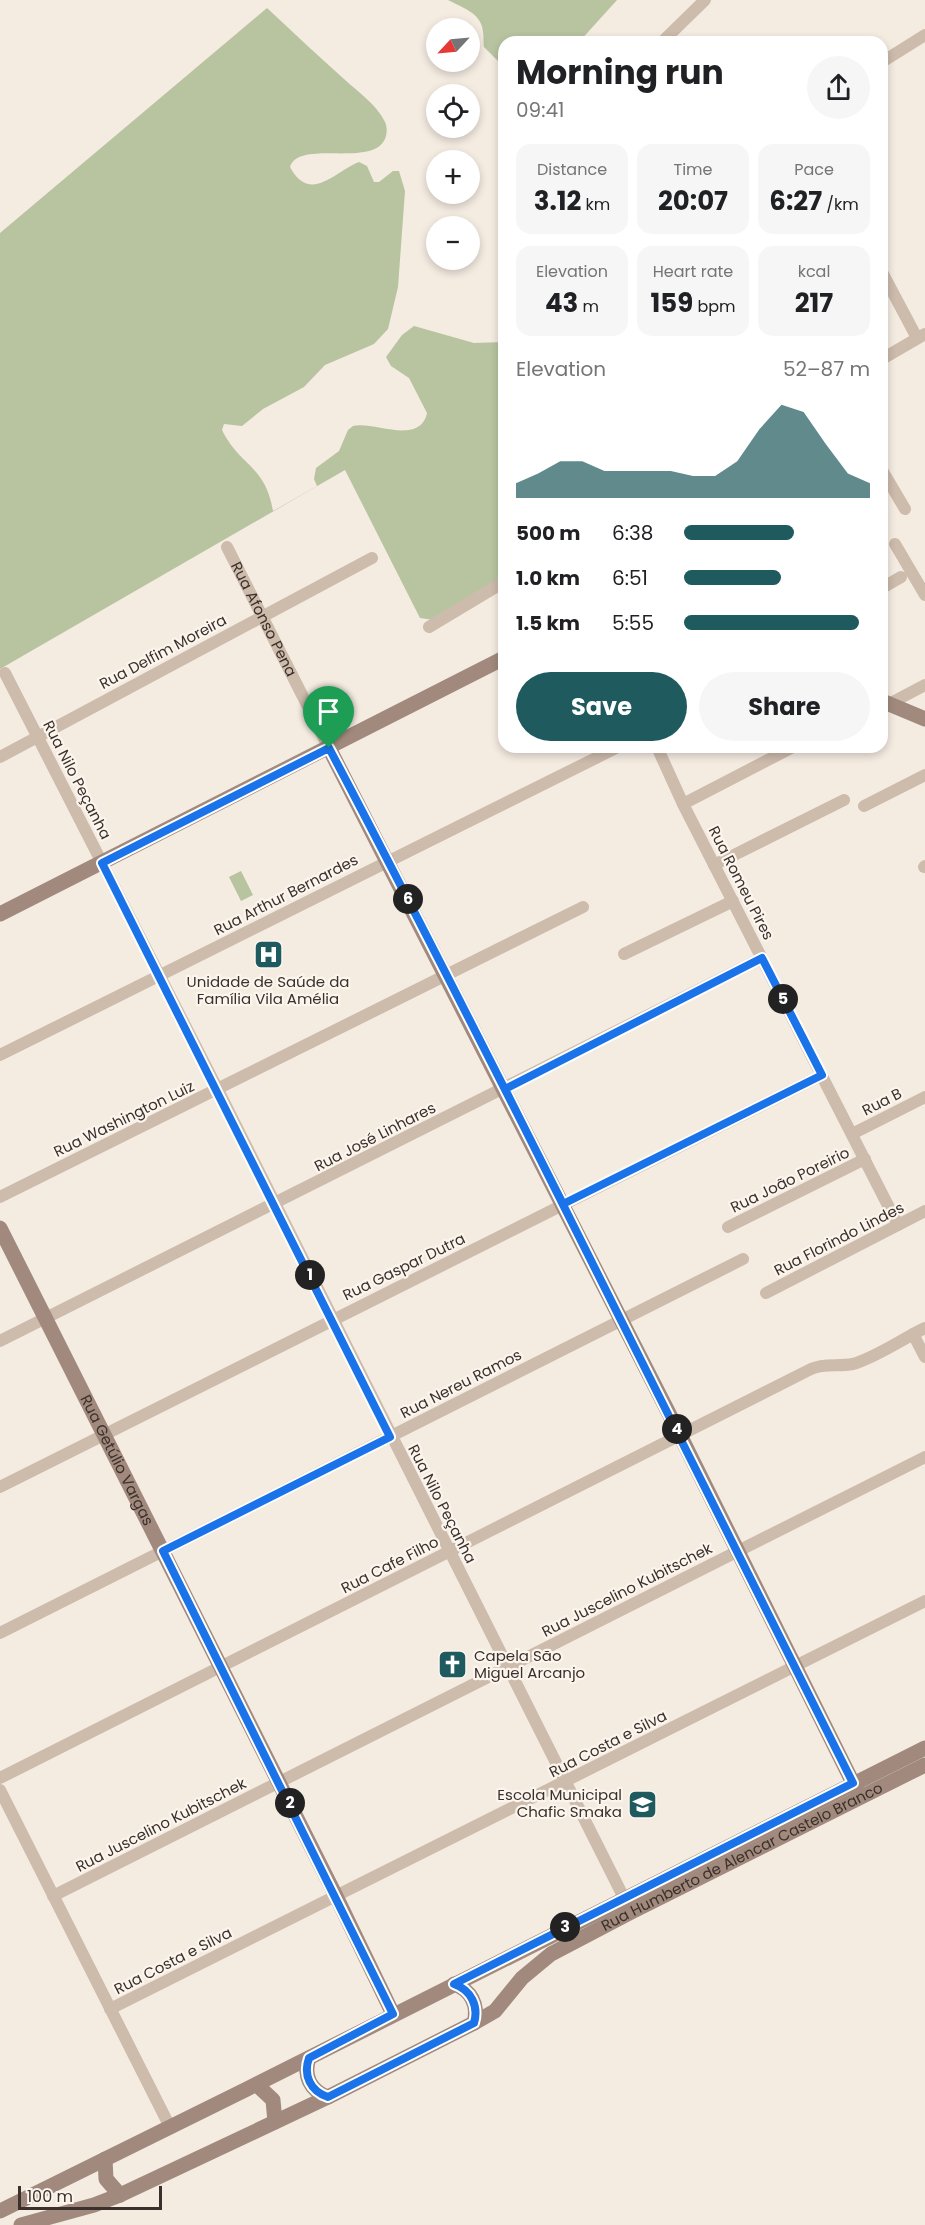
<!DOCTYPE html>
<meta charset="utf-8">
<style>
:root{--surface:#fff;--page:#f6f6f6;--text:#202124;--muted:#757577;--accent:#1f5a5e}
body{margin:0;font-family:Poppins,sans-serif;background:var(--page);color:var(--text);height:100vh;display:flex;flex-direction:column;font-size:22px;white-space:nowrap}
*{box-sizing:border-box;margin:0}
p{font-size:20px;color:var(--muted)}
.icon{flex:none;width:33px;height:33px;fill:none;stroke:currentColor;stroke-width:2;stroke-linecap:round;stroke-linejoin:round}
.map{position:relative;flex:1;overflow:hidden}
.sheet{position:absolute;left:498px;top:36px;width:390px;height:717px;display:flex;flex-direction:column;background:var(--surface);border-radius:18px;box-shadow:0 3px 9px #0003}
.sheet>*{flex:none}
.needle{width:39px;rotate:244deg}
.tools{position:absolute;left:426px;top:18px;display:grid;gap:12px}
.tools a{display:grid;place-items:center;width:54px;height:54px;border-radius:50%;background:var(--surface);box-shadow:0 3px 9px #0003;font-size:30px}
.scale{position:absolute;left:18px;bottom:15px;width:144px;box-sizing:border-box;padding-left:6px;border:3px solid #3b302b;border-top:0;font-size:16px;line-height:21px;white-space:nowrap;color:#3b302b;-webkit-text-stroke:4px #fbf5ee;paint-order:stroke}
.pin{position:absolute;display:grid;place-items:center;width:51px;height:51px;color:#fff;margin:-62px -26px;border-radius:50% 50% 50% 0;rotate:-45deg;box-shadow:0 0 6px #0007}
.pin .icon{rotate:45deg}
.km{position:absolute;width:30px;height:30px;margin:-15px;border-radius:50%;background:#222;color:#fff;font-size:16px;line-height:30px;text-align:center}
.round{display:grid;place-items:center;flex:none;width:63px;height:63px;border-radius:32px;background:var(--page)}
.head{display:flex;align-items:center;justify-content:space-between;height:102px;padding:0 18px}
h1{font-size:33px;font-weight:700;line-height:45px}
.metrics{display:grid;grid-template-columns:repeat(3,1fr);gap:9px;height:102px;padding:6px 18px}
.metrics div{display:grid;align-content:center;border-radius:15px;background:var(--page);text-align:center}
.metrics b{font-size:26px;font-weight:700}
.metrics small{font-size:16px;font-weight:400}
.metrics p{font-size:16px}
.chart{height:168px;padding:12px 18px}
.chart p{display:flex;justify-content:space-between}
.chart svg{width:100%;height:108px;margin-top:6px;fill:var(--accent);opacity:.7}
.cta{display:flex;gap:12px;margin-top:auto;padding:12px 18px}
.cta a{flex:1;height:69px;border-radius:36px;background:var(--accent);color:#fff;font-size:24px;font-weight:700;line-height:69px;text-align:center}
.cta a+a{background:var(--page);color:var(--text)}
ul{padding:0 18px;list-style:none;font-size:20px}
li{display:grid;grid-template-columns:96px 72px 1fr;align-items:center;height:45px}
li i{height:15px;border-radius:8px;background:var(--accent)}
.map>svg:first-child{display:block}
.green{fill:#b8c4a0}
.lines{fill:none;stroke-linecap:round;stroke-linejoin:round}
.street{stroke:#cdbbac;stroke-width:12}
.secondary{stroke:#a18a7d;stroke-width:15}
.route-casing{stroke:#fff;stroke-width:12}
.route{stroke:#1a73e8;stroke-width:8}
.labels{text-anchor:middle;stroke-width:4.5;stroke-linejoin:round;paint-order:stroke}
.street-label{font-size:15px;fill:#3b302b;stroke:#fbf5ee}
.poi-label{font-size:15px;fill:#3b302b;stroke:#fbf5ee}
</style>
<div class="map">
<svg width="925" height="2225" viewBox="0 0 925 2225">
<rect width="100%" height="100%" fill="#f4ebe1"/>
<g class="green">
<path d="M448 0H617L579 42H504V67L484 47C483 41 484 38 483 32 482 13 461 7 448 0Z"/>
<path d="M267 8C293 32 318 56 344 79 358 92 377 105 385 122 387 126 387 132 386 136 377 170 299 138 290 167 310 204 334 172 359 162L367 166 374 182H379L393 171H399L405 191 398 287 388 329 374 344 325 365 304 387 263 409 242 426 224 424 222 430C240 467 265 464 273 511L317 486 314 479 316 468 339 451 348 430 353 426C373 421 420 446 427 413L409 378 391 366 386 357 402 335 414 326 474 343 504 342V577L433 620 420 618 345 470 0 669V233Z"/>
<path d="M241 871 253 895 241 901 229 877Z"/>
</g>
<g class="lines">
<g class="street">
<path d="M662 42 705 0"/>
<path d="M882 62 925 35"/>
<path d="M882 272 917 338"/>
<path d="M882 359 925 334"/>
<path d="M882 470 905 509"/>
<path d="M895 544 925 595"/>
<path id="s1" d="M227 547 329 748"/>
<path d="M882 588 901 577"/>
<path d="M429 627 504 582"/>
<path d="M5 673 218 1090 624 1898"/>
<path d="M889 704 925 685"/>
<path d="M657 747 683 804 898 1225"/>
<path d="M0 757 372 558"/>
<path d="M683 804 793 747"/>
<path d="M864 806 925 775"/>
<path d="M714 865 844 800"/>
<path d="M924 867 925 866"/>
<path d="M624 954 733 901"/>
<path d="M0 1055 618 747"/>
<path d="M852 1134 925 1097"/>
<path d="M0 1197 583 907"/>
<path d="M728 1227 865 1159"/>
<path d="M766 1293 925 1211"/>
<path d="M913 1334 925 1357"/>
<path d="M0 1341 762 958"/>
<path d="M0 1487 822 1075"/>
<path d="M0 1633 743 1259"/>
<path d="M0 1778 811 1369C825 1363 838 1367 853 1364 877 1357 902 1339 925 1328"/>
<path d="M0 1790 170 2127"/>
<path d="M53 1896 925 1457"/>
<path d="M110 2009 925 1601"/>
</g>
<g class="secondary">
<path d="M882 701 925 719"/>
<path d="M329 748 680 1435 860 1797"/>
<path d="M0 914 504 658"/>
<path id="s2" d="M0 1228 336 1896 393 2014"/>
<path d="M454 1984C471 1990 479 2005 474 2023"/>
<path d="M309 2058C303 2075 310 2091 328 2097"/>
<path d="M257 2085 273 2100 275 2122"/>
<path d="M105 2159 106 2179 120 2195"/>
<path d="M0 2211 247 2089 925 1748"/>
<path id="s3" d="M21 2225 94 2205 120 2195 328 2097 474 2023 495 2011 522 1978 551 1954 631 1912 925 1765"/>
</g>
</g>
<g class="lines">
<defs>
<path id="route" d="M329 748 102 863 390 1437 163 1551 393 2014 309 2058C303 2075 310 2091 328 2097L474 2023C479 2006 471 1990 454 1984L853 1783 505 1089 762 958 822 1075 563 1204C486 1052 409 899 329 748"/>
</defs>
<use href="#route" class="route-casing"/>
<use href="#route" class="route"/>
</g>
<defs>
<symbol id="hospital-square" viewBox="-11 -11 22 22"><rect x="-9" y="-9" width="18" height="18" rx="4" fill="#1f5a5e" stroke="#fbf5ee"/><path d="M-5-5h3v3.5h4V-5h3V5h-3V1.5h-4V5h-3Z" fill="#fff"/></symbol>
<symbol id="church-square" viewBox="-11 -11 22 22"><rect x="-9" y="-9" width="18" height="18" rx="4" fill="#1f5a5e" stroke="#fbf5ee"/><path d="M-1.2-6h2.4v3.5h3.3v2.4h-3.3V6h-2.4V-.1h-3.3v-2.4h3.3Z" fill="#fff"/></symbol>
<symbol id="school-square" viewBox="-11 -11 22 22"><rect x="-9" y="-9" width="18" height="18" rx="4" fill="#1f5a5e" stroke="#fbf5ee"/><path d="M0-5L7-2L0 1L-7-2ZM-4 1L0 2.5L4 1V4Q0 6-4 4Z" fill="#fff"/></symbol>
</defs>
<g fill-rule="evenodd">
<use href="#hospital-square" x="252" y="938" width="33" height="33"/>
<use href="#church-square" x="436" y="1648" width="33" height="33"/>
<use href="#school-square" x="626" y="1788" width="33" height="33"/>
</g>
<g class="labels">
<g class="street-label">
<text dy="5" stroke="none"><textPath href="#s1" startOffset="81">Rua Afonso Pena</textPath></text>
<text transform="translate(163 652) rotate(-28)" y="5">Rua Delfim Moreira</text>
<text transform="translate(77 780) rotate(63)" y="5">Rua Nilo Peçanha</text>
<text transform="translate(741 883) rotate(63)" y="5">Rua Romeu Pires</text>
<text transform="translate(286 895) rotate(-27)" y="5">Rua Arthur Bernardes</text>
<text transform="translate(882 1102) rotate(-27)" y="5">Rua B</text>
<text transform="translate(124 1119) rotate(-26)" y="5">Rua Washington Luiz</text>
<text transform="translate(375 1137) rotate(-27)" y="5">Rua José Linhares</text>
<text transform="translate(790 1180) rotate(-26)" y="5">Rua João Poreirio</text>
<text transform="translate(839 1239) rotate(-27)" y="5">Rua Florindo Lindes</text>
<text transform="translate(404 1267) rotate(-26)" y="5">Rua Gaspar Dutra</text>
<text transform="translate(461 1384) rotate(-27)" y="5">Rua Nereu Ramos</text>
<text dy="5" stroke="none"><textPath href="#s2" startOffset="260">Rua Getúlio Vargas</textPath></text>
<text transform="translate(442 1504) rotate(63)" y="5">Rua Nilo Peçanha</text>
<text transform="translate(390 1565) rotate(-27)" y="5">Rua Cafe Filho</text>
<text transform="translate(627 1590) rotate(-27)" y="5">Rua Juscelino Kubitschek</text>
<text transform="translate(608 1744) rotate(-27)" y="5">Rua Costa e Silva</text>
<text transform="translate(161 1825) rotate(-27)" y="5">Rua Juscelino Kubitschek</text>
<text dy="5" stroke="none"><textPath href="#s3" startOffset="816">Rua Humberto de Alencar Castelo Branco</textPath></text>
<text transform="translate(173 1961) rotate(-27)" y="5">Rua Costa e Silva</text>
</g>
<g class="poi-label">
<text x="268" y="987">Unidade de Saúde da<tspan x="268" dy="17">Família Vila Amélia</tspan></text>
<text x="474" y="1661" text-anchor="start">Capela São<tspan x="474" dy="17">Miguel Arcanjo</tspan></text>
<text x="622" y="1800" text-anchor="end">Escola Municipal<tspan x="622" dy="17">Chafic Smaka</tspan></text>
</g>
</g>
</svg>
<div class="tools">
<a><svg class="needle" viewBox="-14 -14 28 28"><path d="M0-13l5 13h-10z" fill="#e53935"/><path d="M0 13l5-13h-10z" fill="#757577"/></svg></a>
<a><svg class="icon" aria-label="locate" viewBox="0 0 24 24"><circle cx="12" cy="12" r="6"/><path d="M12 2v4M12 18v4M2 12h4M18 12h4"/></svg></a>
<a>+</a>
<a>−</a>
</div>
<div class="scale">100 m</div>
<div class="pin" style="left:329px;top:748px;background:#1e9e55"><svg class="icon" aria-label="arrive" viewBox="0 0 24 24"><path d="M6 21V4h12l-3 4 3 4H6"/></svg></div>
<b class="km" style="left:310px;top:1275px">1</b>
<b class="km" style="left:290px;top:1803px">2</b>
<b class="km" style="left:565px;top:1927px">3</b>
<b class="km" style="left:677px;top:1429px">4</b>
<b class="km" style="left:783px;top:999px">5</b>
<b class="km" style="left:408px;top:899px">6</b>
<section class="sheet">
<div class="head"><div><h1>Morning run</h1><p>09:41</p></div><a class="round"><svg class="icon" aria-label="share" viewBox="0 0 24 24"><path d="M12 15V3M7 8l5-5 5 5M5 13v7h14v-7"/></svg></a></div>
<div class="metrics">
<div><p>Distance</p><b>3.12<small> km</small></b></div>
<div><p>Time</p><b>20:07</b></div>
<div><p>Pace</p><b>6:27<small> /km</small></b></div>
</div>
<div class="metrics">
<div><p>Elevation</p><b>43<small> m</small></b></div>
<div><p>Heart rate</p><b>159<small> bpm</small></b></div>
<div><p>kcal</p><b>217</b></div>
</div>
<div class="chart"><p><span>Elevation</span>52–87 m</p>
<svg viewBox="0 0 160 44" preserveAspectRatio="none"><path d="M0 44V38L10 34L20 29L30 29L40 33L50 33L60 33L70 33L80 35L90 35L100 29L110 16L120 6L130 9L140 22L150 34L160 38V44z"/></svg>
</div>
<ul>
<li><b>500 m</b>6:38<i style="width:59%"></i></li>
<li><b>1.0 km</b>6:51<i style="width:52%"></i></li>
<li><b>1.5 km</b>5:55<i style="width:94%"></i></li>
</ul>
<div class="cta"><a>Save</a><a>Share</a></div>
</section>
</div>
